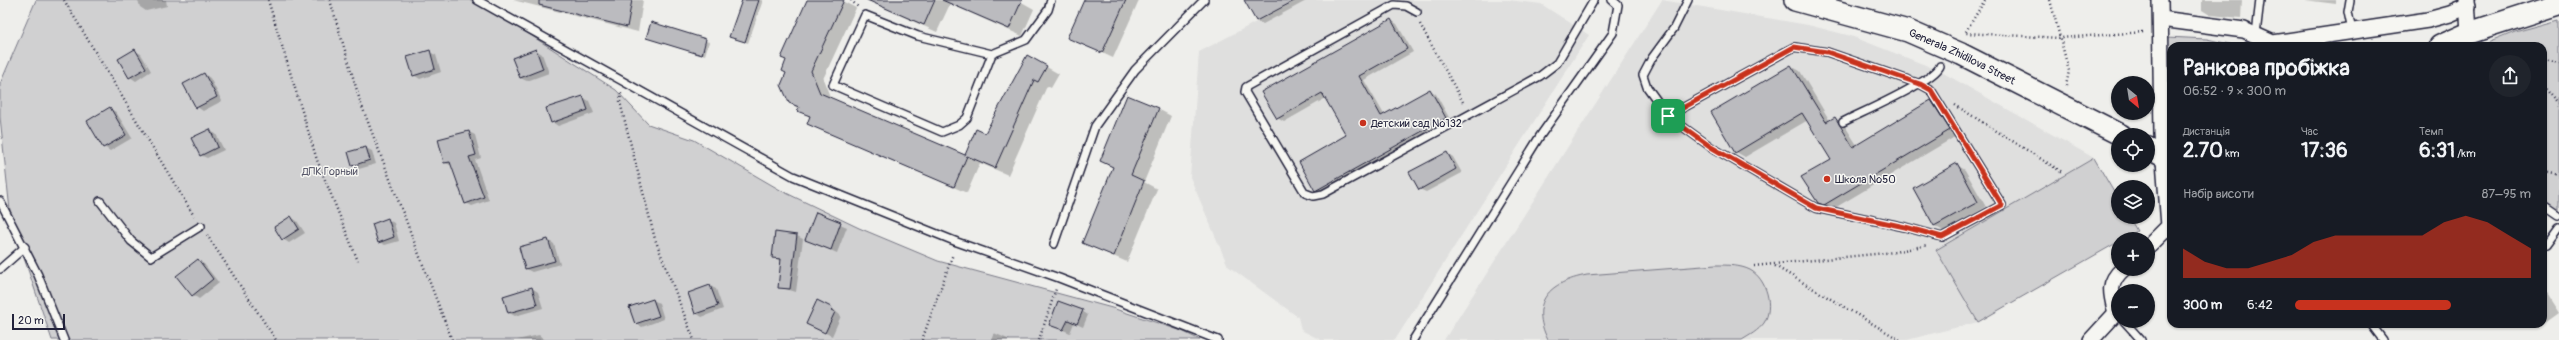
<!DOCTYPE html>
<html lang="uk">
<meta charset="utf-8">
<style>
:root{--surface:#171b24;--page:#20242c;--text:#f1f3f6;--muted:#9ea1a6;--accent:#c8321e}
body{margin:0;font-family:Pangolin,sans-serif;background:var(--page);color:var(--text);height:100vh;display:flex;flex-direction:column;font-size:15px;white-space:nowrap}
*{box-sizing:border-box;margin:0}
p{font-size:13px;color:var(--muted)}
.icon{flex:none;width:22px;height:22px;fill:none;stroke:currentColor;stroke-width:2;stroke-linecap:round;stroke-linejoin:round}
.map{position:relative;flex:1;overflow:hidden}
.details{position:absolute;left:2167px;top:42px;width:380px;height:286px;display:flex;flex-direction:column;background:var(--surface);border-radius:12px;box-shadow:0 1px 3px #0004}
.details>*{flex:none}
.needle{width:26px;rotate:150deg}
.buttons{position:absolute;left:2111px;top:76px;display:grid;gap:8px}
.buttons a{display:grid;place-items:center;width:44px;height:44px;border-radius:50%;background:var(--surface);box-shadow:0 1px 3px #0004;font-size:20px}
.scale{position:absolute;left:12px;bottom:10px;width:53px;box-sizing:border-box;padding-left:4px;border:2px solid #22223b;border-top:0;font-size:11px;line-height:14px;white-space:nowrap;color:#22223b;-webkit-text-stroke:3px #f6f6f2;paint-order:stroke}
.pin{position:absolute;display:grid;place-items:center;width:34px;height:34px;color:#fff;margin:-17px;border-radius:8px;box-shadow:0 2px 6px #0006}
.round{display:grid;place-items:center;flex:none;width:42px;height:42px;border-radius:21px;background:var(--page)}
.summary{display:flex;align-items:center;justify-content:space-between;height:68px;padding:0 16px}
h1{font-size:22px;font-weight:700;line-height:30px}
.stats{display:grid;grid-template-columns:repeat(3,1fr);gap:6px;height:68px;padding:4px 16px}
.stats div{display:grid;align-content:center}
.stats b{font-size:20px;font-weight:700}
.stats small{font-size:11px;font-weight:400}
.stats p{font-size:11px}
.chart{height:112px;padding:8px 16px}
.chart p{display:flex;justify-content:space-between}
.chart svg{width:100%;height:72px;margin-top:4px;fill:var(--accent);opacity:.7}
ul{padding:0 16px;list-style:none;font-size:13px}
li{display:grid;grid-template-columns:64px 48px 1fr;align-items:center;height:30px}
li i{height:10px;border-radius:5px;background:var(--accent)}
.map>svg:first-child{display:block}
.built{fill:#dfdfde}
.green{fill:#d0d0d1;stroke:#797986}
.shadow{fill:#0003}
.building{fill:#bbbbbf;stroke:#22223b}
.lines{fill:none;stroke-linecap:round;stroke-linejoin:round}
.lane-casing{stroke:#22223b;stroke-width:10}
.street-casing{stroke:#22223b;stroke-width:18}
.secondary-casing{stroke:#22223b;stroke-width:24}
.path{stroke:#22223b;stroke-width:2.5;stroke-dasharray:1 3;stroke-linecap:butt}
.lane{stroke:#f6f6f2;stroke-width:7}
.street{stroke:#f6f6f2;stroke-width:15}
.secondary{stroke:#f6f6f2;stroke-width:21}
.route-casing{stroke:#fff;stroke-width:8}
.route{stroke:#c8321e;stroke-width:5}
.poi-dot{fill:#c8321e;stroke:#f6f6f2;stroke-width:1.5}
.labels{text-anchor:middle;stroke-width:3;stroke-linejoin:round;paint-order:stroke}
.street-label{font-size:11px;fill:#22223b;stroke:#f6f6f2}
.poi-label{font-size:11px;fill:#22223b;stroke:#f6f6f2;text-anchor:start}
.park-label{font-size:11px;fill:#565668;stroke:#f6f6f2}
</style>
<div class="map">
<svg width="2559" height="340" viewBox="0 0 2559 340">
<rect width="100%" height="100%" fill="#eeeeeb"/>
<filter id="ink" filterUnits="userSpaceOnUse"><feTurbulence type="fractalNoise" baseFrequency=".025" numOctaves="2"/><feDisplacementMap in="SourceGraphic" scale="8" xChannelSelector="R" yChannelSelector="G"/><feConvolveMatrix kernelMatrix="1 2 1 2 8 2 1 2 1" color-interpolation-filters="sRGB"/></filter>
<g filter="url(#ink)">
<g class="built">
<path d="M1298 0H1508L1541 4 1589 35 1395 340H1321L1301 330 1298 317 1228 266 1190 177 1199 52Z"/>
<path d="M1662 0 1808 25 1851 36 1938 70 2094 158 2118 199V217H2129L2137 231 2123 239H2118V242L1978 322 1907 340H1444Z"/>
</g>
<g class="green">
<path d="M36 0H476L616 90 648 124 694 140 782 191 859 228 938 261 1112 308 1182 331 1200 340H52L11 220 0 117V84Z"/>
<path d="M2559 20V218L2543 205V46H2480L2515 32Z"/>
<path d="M2167 37 2207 39 2238 46H2171V140L2160 118Z"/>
<path d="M2094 158 2118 199V217H2129L2137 231 2123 239H2118V242L1978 322 1936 250Z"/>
<path d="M1716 265C1727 265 1740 265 1750 270 1767 279 1774 307 1764 323 1758 331 1750 335 1742 340H1548C1529 302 1549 282 1587 275Z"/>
</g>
<g class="shadow">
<path d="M138 0H166L167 6 146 11 140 7Z"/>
<path d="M513 0H643L638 32Z"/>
<path d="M743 0H763L748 43 733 38Z"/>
<path d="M808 0H840L856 8 823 79 831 99 965 156 985 134 1027 56 1059 74 1051 88 1047 86 1008 175 980 163 967 193 808 123 811 118 789 102 787 73Z"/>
<path d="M866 0H1018L1034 9 1022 36 950 4 937 32Z"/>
<path d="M1085 0H1139L1113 58 1069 37Z"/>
<path d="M1254 0H1308L1263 24 1256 21Z"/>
<path d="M2202 0H2242L2241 18 2210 15 2202 10Z"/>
<path d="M2305 0H2336V4Z"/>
<path d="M1391 20 1397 24 1413 52 1364 80 1385 116 1430 90 1436 94 1451 121 1322 193 1316 190 1347 135 1326 98 1284 122 1277 118Z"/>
<path d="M652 24 709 42 705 55 650 39Z"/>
<path d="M536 50 542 54 549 73 527 81 520 78Z"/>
<path d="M135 51 141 54 151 71 136 81 130 77Z"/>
<path d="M429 52 436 55 441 72 420 79 414 75Z"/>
<path d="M1791 66 1800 71 1830 121 1835 118 1843 123 1857 145 1931 101 1940 106 1958 135 1833 209 1826 207 1817 202 1803 178 1832 160 1808 120 1745 157 1736 152Z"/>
<path d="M204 74 210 78 222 101 203 111 197 107Z"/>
<path d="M583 97 589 101 594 113 558 126 552 122Z"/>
<path d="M110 109 116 112 132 138 110 151 104 147Z"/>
<path d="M1158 109 1171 116 1144 182 1157 189 1127 262 1083 243 1114 168 1101 161Z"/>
<path d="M210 131 216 134 224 150 207 158 200 155Z"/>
<path d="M469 132 475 135 481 158 475 160 489 200 472 206 466 203 453 166 445 163Z"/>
<path d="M366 148 372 151 376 164 359 169 353 165Z"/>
<path d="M1447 153 1453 157 1462 173 1426 192 1419 189Z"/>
<path d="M1957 165 1965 170 1986 207 1943 231 1935 226 1914 189Z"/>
<path d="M817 214 847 227 837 253 807 240Z"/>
<path d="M291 217 297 221 305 233 289 243 283 239Z"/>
<path d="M387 219 394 223 399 241 385 245 379 242Z"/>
<path d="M797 236 803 239 796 292 779 287 781 261 773 257Z"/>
<path d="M548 240 554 244 560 264 532 272 526 269 520 248Z"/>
<path d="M198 261 204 264 219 283 199 299 193 295Z"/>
<path d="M710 286 716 289 723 309 702 317 696 313Z"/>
<path d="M532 288 538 292 543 308 515 316 509 313Z"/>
<path d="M2543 288 2559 313 2541 326 2538 324H2543Z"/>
<path d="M653 300 659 303 664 319 642 327 636 323Z"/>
<path d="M832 308 841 316 832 336 813 327Z"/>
<path d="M1082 311 1088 315 1083 327 1074 323 1070 333 1050 324Z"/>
<path d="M994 333 1010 340H991Z"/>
<path d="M539 335 545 340H517Z"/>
</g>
<g class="building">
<path d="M539 0H632L627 27 539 5Z"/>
<path d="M742 0H759L745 42 729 37Z"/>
<path d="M807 0H844L811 71 820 93 965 155 976 129 985 133 1027 55 1047 66 1038 82 1034 80 995 168 967 156 954 187 807 124 810 116 797 111 799 107 789 103 781 85 786 73 782 71 786 60 781 58Z"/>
<path d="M867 0H935L924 25Z"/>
<path d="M942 0H1022L1009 29Z"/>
<path d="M1084 0H1126L1102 53 1067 38Z"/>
<path d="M1244 0H1296L1256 21Z"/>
<path d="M1391 19 1407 49 1359 76 1381 116 1430 89 1446 118 1315 191 1299 162 1346 135 1322 93 1277 119 1261 92Z"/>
<path d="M651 22 706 39 702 55 646 38Z"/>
<path d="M135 49 146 68 129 78 118 59Z"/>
<path d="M536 49 543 69 520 78 512 58Z"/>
<path d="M430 50 435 69 413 76 407 57Z"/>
<path d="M1791 65 1826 122 1835 117 1853 147 1931 100 1950 130 1824 205 1818 203 1801 177 1831 160 1802 113 1735 153 1711 112Z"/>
<path d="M204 73 217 97 196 108 183 84Z"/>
<path d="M1127 95 1159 108 1131 175 1144 181 1114 256 1082 243 1113 167 1100 161Z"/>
<path d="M583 96 588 110 551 123 546 108Z"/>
<path d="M110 107 126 135 103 148 87 121Z"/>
<path d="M210 129 218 147 200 156 191 138Z"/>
<path d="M469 131 476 155 469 157 484 197 465 204 450 162 444 163 438 139Z"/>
<path d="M366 147 370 160 352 166 348 152Z"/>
<path d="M1447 152 1456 169 1419 190 1409 172Z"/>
<path d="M1957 163 1978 202 1934 226 1913 188Z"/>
<path d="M816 212 841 222 831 250 805 240Z"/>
<path d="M291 216 299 229 282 240 274 227Z"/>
<path d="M388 218 394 237 378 243 372 224Z"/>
<path d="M775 232 797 235 790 289 778 288 781 259 772 258Z"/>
<path d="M548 239 555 261 525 269 519 247Z"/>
<path d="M198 259 213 279 192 296 176 276Z"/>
<path d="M710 285 718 306 695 314 688 293Z"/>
<path d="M532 287 537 305 508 313 503 296Z"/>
<path d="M653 299 659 316 635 324 629 307Z"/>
<path d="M817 300 833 308 831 310 835 312 825 333 806 324Z"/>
<path d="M1058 301 1083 310 1077 324 1068 320 1063 330 1049 325Z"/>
</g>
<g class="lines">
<defs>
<g id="lane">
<path d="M477 0 793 176 957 242 1059 278 1218 340"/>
<path d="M2350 0 2348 12 2352 31"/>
<path d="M1417 12 1406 6 1394 5 1246 87 1245 92 1305 193 1313 196 1323 194 1540 76 1557 63 1594 0"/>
<path d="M2256 34 2260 0"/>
<path d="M992 54 967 118 959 125 942 132 833 85 865 15 918 36 992 54 1026 40 1048 10 1051 0"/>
<path d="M1668 116 1794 47 1827 52 1920 84 1931 90 2002 205 1942 237 1905 227 1816 208 1711 147 1668 116 1647 87 1643 75 1652 58 1674 28 1688 0"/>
<path d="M1843 122C1860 113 1935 81 1940 66"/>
<path d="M0 201 38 275 64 340"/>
<path d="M100 201 131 241 151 257 201 226"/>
<path d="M2543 204 2559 215"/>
<path d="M1054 244 1095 126 1135 70 1204 0"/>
<path d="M2546 245 2559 227"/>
<path d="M0 269 25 247"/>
<path d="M2124 321 2141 340"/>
<path d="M2371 324 2383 340"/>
<path d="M1413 340 1540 136 1613 33 1618 5 1612 0"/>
</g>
<g id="street">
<path d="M2467 0 2469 33"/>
<path d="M2161 19 2244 30 2273 43 2428 20 2450 14 2468 6"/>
<path d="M2148 247 2169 226 2162 134 2160 0"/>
<path d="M2091 340 2116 313C2111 294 2107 283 2123 269"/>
</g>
<g id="secondary">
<path id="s1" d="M1795 0 1908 31 1961 54 2121 135"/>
<path d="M2440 46 2469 33 2559 4"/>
<path d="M2148 148 2171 160"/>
</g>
</defs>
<use href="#lane" class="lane-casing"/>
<use href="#street" class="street-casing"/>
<use href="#secondary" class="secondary-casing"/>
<g class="path">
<path d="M64 0 194 216"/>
<path d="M268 0 317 160 358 261"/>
<path d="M330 0 361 104 452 340"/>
<path d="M851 0 858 7"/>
<path d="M1985 0 1965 33 2061 38 2144 32"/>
<path d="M2050 0 2069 71 2066 86"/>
<path d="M1420 24 1464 104"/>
<path d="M2543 59 2559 62"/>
<path d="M2543 86 2559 104"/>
<path d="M621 93 620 102 655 239 694 340"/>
<path d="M1955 105 2062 172"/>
<path d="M2543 172 2559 175"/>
<path d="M207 235 276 340"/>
<path d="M1754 266 1895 252 1927 245"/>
<path d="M1775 266 1900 340"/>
<path d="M922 340 953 254"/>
<path d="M1039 340 1056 289"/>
</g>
<use href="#lane" class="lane"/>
<use href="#street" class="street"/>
<use href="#secondary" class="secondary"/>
</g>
</g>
<g class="lines" filter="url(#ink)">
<defs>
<path id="route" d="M1794 47 1827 52 1920 84 1931 90 2002 205 1942 237 1905 227 1816 208 1711 147 1668 116Z"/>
</defs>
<use href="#route" class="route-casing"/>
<use href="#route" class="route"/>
</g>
<g class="poi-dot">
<circle cx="1363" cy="123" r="4"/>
<circle cx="1827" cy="179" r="4"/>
</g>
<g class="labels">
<g class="street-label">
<text dy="4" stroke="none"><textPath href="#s1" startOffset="177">Generala Zhidilova Street</textPath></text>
</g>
<g class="poi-label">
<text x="1371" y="127">Детский сад №132</text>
<text x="1835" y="183">Школа №50</text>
</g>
<g class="park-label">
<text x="330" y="175">ДПК Горный</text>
</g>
</g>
</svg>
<div class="buttons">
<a><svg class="needle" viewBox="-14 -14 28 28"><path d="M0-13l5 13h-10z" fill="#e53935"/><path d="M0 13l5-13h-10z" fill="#9ea1a6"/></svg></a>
<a><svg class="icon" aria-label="locate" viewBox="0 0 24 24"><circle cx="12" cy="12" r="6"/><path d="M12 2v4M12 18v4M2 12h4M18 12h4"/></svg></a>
<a><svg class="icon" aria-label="layers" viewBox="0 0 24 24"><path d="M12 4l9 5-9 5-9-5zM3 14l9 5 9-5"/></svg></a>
<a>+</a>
<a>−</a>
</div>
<div class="scale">20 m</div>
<div class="pin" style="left:1668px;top:116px;background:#1e9e55"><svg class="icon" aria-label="arrive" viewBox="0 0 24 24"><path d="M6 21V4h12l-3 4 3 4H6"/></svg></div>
<section class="details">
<div class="summary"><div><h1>Ранкова пробіжка</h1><p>06:52 · 9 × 300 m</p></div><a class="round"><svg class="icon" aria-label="share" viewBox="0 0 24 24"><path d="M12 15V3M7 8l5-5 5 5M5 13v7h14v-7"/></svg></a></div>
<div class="stats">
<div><p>Дистанція</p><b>2.70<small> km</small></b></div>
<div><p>Час</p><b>17:36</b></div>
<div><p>Темп</p><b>6:31<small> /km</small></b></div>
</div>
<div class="chart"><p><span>Набір висоти</span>87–95 m</p>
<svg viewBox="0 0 160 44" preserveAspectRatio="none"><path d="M0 44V26L10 34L20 38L30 38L40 34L50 30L60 22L70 18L80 18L90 18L100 18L110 18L120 10L130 6L140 10L150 18L160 26V44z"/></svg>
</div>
<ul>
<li><b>300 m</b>6:42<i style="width:66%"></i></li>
</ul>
</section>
</div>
